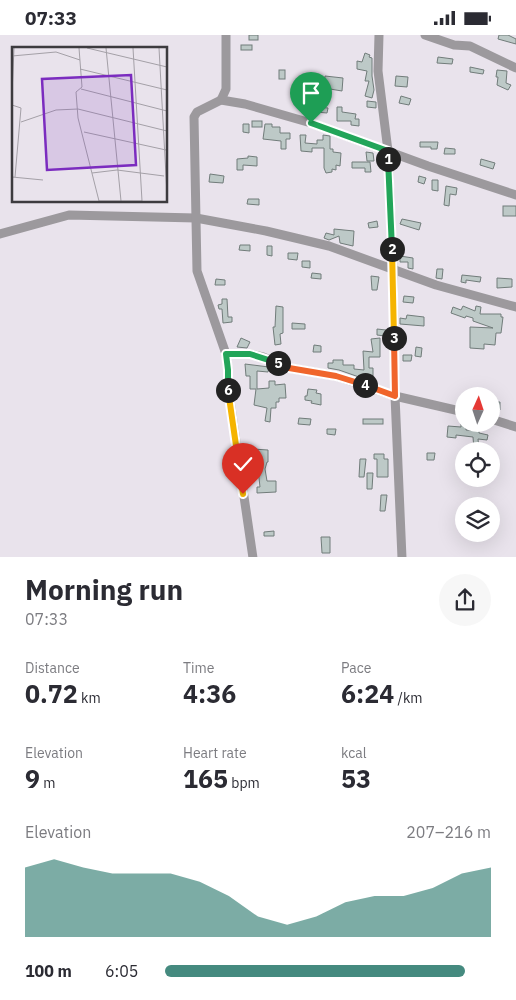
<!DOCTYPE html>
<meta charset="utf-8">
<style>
:root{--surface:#fff;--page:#f7f7f7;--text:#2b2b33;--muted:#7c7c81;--accent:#458a7f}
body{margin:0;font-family:"IBM Plex Sans",sans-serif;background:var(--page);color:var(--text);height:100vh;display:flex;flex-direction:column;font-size:19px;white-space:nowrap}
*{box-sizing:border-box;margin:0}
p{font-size:16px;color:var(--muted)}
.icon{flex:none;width:28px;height:28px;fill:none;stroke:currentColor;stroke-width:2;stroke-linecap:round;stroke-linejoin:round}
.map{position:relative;height:522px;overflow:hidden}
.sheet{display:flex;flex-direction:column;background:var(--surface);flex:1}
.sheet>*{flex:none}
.needle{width:32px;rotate:3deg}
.controls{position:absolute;left:455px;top:352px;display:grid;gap:10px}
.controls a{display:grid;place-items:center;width:45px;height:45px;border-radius:50%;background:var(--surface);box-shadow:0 5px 20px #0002;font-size:25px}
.pin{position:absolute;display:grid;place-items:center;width:42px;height:42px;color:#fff;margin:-51px -21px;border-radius:50% 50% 50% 0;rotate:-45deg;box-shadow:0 0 5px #0007}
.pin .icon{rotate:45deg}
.km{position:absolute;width:25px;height:25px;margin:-12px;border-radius:50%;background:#222;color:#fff;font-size:14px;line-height:25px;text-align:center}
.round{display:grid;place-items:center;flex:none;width:52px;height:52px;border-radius:26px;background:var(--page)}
.summary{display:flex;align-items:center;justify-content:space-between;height:85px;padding:0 25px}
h1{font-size:28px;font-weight:700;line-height:38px}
.figures{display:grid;grid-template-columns:repeat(3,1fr);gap:8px;height:85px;padding:5px 25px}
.figures div{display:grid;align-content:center}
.figures b{font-size:25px;font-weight:700}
.figures small{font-size:14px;font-weight:400}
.figures p{font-size:14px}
.chart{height:140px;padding:10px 25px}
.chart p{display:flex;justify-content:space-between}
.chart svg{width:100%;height:90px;margin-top:5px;fill:var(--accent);opacity:.7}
ul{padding:0 25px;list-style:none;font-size:16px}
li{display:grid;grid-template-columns:80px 60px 1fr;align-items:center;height:38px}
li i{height:12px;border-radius:6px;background:var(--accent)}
.status{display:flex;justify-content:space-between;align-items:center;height:35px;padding:0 25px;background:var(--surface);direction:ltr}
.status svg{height:14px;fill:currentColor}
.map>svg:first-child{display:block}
.building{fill:#bdc9c7;stroke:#717c7a}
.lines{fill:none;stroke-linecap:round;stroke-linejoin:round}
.minor{stroke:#9c999d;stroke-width:9}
.split-1-casing{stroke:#fff;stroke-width:10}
.split-2-casing{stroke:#fff;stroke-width:10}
.split-3-casing{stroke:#fff;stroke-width:10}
.split-4-casing{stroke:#fff;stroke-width:10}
.split-5-casing{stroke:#fff;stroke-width:10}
.split-6-casing{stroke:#fff;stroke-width:10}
.split-7-casing{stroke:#fff;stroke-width:10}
.split-1{stroke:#22a559;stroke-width:6}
.split-2{stroke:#22a559;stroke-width:6}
.split-3{stroke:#f5b400;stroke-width:6}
.split-4{stroke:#f0652b;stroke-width:6}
.split-5{stroke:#f0652b;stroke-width:6}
.split-6{stroke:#22a559;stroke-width:6}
.split-7{stroke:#f5b400;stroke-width:6}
.inset-road{fill:none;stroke:#a4a0a7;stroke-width:1}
.view{fill:#7b2cbf;fill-opacity:0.15;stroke:#7b2cbf;stroke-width:2.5}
.inset-edge{fill:none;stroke:#3d3b3f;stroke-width:2.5}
</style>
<div class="status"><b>07:33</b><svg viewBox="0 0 49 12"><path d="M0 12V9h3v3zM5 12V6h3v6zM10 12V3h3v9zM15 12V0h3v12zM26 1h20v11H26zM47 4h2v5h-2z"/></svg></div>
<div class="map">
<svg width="516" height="523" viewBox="0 0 516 523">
<rect width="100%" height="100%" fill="#e9e3ec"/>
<g class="building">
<rect x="249" y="0" width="9" height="5"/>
<path d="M499 0H508L516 4V9L498 4Z"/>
<rect x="241" y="10" width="11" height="5"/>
<path d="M365 18 370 20 369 22 372 23V41L374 55 372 63 365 61 369 46H365L367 36 357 34V26L362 27Z"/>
<path d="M438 22 453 24 452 29 437 28Z"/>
<path d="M470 32 484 35 483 39 470 37Z"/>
<rect x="279" y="35" width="6" height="9"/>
<path d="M497 35 507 36 506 48 511 50 508 55 497 50 498 42H496Z"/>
<path d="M325 41 343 43 342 56 324 53Z"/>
<path d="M396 41 408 42 407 52 395 51Z"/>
<path d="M401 61 411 64 409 70 399 68Z"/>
<path d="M303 66 310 68 308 75 301 72Z"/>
<path d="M367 66 376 67V73L367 72Z"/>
<path d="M317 72 328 73 327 78 316 77Z"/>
<path d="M337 72H342V77L356 79 355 84H359V91L351 90V86H337Z"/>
<rect x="252" y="86" width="10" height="6"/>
<path d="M243 89H249V98L243 97Z"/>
<path d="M265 89H272V92H280V98H290V104H286V114H281V106L263 104Z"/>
<path d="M300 100H306L305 108 317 109V105H323V100L330 101V114H333V117L341 118 340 131 336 130V135L332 134V137L326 138 324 133V113H312V117L301 116Z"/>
<path d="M420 107H438L437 114H431V112H420Z"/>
<path d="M445 113 455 114V119H444Z"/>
<path d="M366 117 373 118 374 126H367Z"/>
<path d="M248 121 257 122V131L243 130V135H237V124L248 123Z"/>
<path d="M481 124 495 128 493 134 480 130Z"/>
<path d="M352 127H370L371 137H365V133H352Z"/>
<path d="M210 139 224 141 223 148 209 147Z"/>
<path d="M419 141 426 143 424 149 418 147Z"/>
<path d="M432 145H438V156L432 155Z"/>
<path d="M446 151 457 153 456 160 450 159 449 171 444 170Z"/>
<path d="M248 164H259V170L247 169Z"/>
<rect x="503" y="171" width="13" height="10"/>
<path d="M402 184 421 188 419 195 400 189Z"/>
<path d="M377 186 378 192 369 193 368 188Z"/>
<path d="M334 194 354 196 353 211 340 208 339 201 329 205 324 203 326 198 334 200Z"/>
<path d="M240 210H250V216L239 215Z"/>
<path d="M267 211H272V221L267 220Z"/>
<path d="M288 218H298L297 225 288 224Z"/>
<path d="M400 221 413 223V234L408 233V227H400Z"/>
<path d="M302 226H310V233L302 232Z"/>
<path d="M437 234H443L442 244 436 243Z"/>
<path d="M312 238 321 239V244L311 243Z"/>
<path d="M462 240 481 242 480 247 466 245V248L461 247Z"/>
<path d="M371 241 379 242 377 255H372Z"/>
<path d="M497 243 512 244V252L497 253Z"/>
<path d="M216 244 225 245V250H215Z"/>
<path d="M404 261 414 262 413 268 403 267Z"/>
<path d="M222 264H227L228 282H232V287L223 288 222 274H219L218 270 222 269Z"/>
<path d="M276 271 283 272V298L280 299 281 309 275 310 273 292H275Z"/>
<path d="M463 271 475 276 476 271 481 272 480 279H501V282H503L501 298H496L495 310 484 309V314L470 313V292L493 293 473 286V283L466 281 465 283 451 278 453 272 461 275Z"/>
<path d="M407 280 424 282V291L400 289V283L406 284Z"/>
<path d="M292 288 305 289V294H292Z"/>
<path d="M377 294 386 295 385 301 377 300Z"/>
<path d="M241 303 250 307 247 313 237 312Z"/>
<path d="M380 303V322H369V333H373V343L359 342 339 335 328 333V328H333V325H343V330H354V334L364 335 363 316 373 317 371 304Z"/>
<path d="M314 310 321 311V317H313Z"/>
<path d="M416 312 422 313 421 322 415 321Z"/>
<path d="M403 320H412L411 326H403Z"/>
<path d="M245 329 269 332 268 337 257 336V354L269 353V346H275V350L285 349 286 363H279V367H276V373H271L270 387 265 386 267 373 254 370 256 354H250V341H246Z"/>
<path d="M308 354 317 355 316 358 321 359V370L311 368 312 366 305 365V361H307Z"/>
<path d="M491 367H500V375H495V372H491Z"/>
<path d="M299 383 311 384 310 390 298 389Z"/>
<rect x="363" y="384" width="20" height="5"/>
<path d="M461 389 466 390V395L479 396V398L488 400 487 405 478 404 479 415H474L473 402 456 400V403L447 402 448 391 461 392Z"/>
<path d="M327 394H336L335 400 327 399Z"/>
<path d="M253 414 268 415V427H267L265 434 267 446H276V457L257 458V452H260L258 434H253Z"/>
<path d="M427 418H435L434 425H427Z"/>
<path d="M374 419H384V424H388V442H377V424H374Z"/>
<path d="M360 424H366L364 442H359Z"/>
<path d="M367 438H373L372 454H367Z"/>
<path d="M381 460H387L385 476H380Z"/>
<path d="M274 496V501H264V497Z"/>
<path d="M321 502H330V518H322Z"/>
</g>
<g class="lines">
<g class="minor">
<path d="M379 0 378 36 388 116 393 235 395 361 402 523"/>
<path d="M425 0 454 10 470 11 516 33"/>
<path d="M221 65 226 54V0"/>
<path d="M0 199 69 180 196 183 266 196 329 211 436 250 516 272"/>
<path d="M226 319H250L263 322 289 333 336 341 395 361 464 377"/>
<path d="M491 384 516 392"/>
<path d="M253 523 229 359 228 335 226 319 197 236 194 82 197 77 221 65 245 69 311 88 428 131 516 160"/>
</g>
</g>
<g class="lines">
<defs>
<path id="split-1" d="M311 88 388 116V124"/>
<path id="split-2" d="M388 124 392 214"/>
<path id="split-3" d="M392 214 394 303"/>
<path id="split-4" d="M365 350 395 361 394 303"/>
<path id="split-5" d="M278 328 289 333 336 341 365 350"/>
<path id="split-6" d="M228 355V335L226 319H250L278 328"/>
<path id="split-7" d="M228 355 243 459"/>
</defs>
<use href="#split-1" class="split-1-casing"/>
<use href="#split-2" class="split-2-casing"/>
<use href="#split-3" class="split-3-casing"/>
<use href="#split-4" class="split-4-casing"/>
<use href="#split-5" class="split-5-casing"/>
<use href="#split-6" class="split-6-casing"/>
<use href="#split-7" class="split-7-casing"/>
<use href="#split-1" class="split-1"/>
<use href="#split-2" class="split-2"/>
<use href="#split-3" class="split-3"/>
<use href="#split-4" class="split-4"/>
<use href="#split-5" class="split-5"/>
<use href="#split-6" class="split-6"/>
<use href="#split-7" class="split-7"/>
</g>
<g transform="translate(12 12)">
<rect width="155" height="155" fill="#e9e3ec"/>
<path class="inset-road" d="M67 1 70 40 64 45 66 71 87 154M75 1 155 20M94 1 109 154M121 1 130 154M147 1 155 147M0 9 44 5 68 13M68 22 155 43M69 42 155 64M0 47 2 1M0 58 9 61 3 130M9 75 44 63 66 62 155 84M72 85 154 103M80 126 105 123 152 129M0 130 31 133M87 154H130"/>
<path class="view" d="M119 28 124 118 35 123 30 32Z"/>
<rect width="155" height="155" class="inset-edge"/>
</g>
</svg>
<div class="controls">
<a><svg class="needle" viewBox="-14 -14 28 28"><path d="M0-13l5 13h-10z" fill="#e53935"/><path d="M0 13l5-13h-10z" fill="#7c7c81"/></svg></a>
<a><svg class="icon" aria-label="locate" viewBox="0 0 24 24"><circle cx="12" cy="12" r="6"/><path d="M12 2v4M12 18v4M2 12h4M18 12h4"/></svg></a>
<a><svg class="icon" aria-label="layers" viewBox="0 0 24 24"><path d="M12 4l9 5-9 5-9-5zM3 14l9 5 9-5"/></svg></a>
</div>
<div class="pin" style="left:311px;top:88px;background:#1e9e55"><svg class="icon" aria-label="arrive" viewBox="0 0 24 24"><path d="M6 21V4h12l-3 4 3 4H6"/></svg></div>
<div class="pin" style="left:243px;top:459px;background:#d93025"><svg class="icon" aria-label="check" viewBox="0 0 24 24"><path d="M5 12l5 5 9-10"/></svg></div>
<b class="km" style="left:388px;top:124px">1</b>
<b class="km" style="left:392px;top:214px">2</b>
<b class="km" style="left:394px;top:303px">3</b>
<b class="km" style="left:365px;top:350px">4</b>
<b class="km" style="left:278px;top:328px">5</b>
<b class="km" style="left:228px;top:355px">6</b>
</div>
<section class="sheet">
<div class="summary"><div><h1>Morning run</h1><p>07:33</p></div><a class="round"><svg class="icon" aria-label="share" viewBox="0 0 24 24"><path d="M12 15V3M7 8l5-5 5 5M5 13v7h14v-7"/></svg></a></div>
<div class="figures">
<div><p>Distance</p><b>0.72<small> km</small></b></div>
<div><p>Time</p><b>4:36</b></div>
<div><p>Pace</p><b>6:24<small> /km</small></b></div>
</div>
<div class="figures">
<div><p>Elevation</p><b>9<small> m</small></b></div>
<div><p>Heart rate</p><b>165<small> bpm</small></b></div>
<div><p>kcal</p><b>53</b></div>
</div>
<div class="chart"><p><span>Elevation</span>207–216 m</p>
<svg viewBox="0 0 160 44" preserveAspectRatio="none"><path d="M0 44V10L10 6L20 10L30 13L40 13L50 13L60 17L70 24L80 34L90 38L100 34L110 27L120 24L130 24L140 20L150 13L160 10V44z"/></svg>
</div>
<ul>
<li><b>100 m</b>6:05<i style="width:92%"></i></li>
</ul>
</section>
